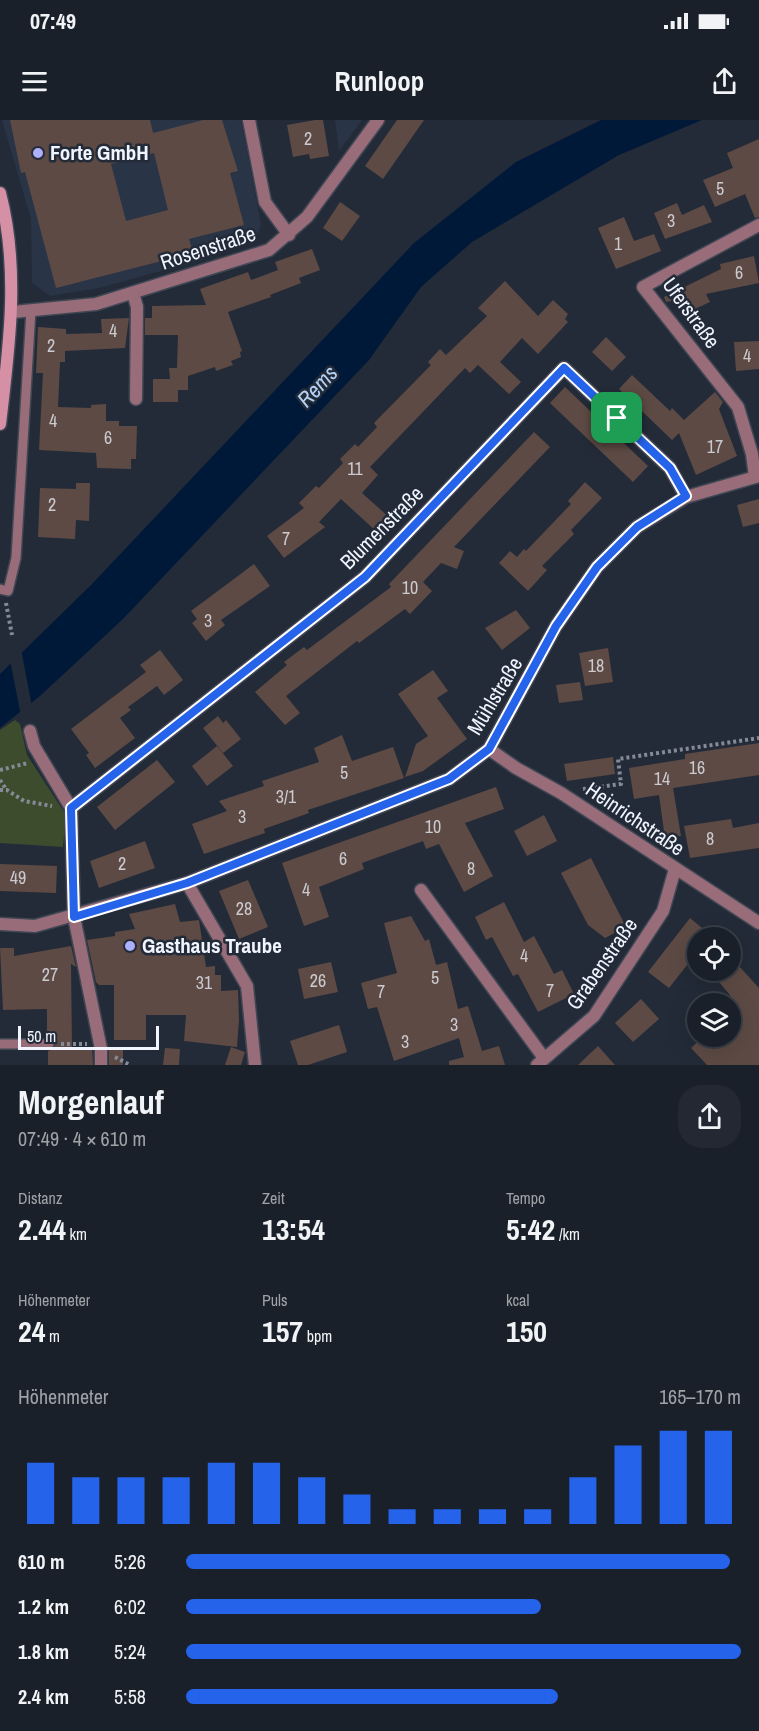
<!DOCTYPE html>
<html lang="de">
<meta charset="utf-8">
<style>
:root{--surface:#1a202a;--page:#232832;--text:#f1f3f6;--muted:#9fa3a8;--line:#383e47;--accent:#2563eb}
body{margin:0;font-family:"Archivo Narrow",sans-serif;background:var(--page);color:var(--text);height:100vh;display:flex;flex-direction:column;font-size:22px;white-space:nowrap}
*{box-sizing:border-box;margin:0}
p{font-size:20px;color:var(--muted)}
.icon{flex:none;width:33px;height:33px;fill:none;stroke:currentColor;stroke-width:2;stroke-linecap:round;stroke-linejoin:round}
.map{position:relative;height:945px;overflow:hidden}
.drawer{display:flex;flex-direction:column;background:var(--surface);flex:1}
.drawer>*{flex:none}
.fabs{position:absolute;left:687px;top:807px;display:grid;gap:12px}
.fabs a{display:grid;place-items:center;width:54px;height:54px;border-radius:50%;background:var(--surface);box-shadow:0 6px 24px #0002,0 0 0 2px var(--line);font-size:30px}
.scale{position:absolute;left:18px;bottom:15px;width:141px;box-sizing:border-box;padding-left:6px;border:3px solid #f0f5ff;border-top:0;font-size:16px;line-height:21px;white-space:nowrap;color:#f0f5ff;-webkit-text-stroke:4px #232b38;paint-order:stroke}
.pin{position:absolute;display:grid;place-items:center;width:51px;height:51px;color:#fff;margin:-26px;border-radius:12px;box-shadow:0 3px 9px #0006}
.round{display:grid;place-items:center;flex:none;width:63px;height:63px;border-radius:24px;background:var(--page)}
.headline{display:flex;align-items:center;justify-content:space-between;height:102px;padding:0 18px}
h1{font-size:33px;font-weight:700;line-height:45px}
.metrics{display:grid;grid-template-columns:repeat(3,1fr);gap:9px;height:102px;padding:6px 18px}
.metrics div{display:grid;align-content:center}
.metrics b{font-size:30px;font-weight:700}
.metrics small{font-size:16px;font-weight:400}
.metrics p{font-size:16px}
.chart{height:168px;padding:12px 18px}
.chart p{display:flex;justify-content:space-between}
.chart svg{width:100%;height:108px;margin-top:6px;stroke:var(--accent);stroke-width:6}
ul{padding:0 18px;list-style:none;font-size:20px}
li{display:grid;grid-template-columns:96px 72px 1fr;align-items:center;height:45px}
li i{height:15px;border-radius:8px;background:var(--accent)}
.status{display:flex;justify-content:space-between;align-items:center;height:42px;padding:0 30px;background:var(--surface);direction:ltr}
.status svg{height:16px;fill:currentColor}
header{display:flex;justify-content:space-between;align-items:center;height:78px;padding:0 18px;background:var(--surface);font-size:27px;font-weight:700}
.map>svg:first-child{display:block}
.built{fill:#2a3447}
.green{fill:#3e4c2e}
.water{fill:#001938}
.pier{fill:#232b38}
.building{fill:#5d4a44;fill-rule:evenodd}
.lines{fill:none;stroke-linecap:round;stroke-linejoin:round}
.lane-casing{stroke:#404754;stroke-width:12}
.street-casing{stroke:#404754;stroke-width:15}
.secondary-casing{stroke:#404754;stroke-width:15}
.path{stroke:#848b96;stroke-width:4;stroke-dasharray:3 3;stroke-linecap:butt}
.lane{stroke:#986c78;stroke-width:9}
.street{stroke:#986c78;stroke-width:12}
.secondary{stroke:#d690a5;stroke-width:12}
.route-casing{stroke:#fff;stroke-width:12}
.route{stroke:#2563eb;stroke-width:8}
.poi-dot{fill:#acaffb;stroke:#232b38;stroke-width:2}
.labels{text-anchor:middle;stroke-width:5;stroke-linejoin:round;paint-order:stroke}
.number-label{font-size:18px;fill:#cbcad0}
.poi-label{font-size:21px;font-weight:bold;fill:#f0f5ff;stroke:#232b38;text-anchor:start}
.street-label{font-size:21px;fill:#f0f5ff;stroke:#232b38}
.water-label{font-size:22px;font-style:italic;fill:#b4d2f6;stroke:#232b38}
</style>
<div class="status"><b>07:49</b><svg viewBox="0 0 49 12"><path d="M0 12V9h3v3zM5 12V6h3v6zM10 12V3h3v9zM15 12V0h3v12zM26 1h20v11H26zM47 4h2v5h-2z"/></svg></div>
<header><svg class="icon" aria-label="menu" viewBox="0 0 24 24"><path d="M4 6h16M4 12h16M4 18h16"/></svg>Runloop<svg class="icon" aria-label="share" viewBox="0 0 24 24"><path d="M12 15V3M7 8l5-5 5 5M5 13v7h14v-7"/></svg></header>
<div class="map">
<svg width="759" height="945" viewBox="0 0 759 945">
<rect width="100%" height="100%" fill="#232b38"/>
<g class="built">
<path d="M2 0H241L261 105 258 113 252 120 201 140 99 168 50 176 32 163 31 99Z"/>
<path d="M335 0H362L339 31Z"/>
</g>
<path class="green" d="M15 600 20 604 27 635 66 695 63 727 0 723V610Z"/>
<path class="water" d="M601 0H702L619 35 472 122 421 167 369 240 123 499 40 576 0 608V554L92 464 414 123 516 42Z"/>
<path class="pier" d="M21 529 32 587 21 596 10 540Z"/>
<g class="building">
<path d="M10 0H150L153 13 203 0H222L238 51 230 53 244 105 189 119 193 133 56 168 25 52 21 53ZM154 33 168 90 126 101 111 44Z"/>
<path d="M315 0H323L329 36 310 39 309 34 293 37 287 5Z"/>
<path d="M397 0H424L383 59 365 46Z"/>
<path d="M759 19V97L755 98 745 74 715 87 703 60 733 48 727 33Z"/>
<path d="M340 82 360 96 342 121 323 108Z"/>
<path d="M677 83 682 95 704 85 712 102 665 119 654 93Z"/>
<path d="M624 97 634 121 654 114 661 131 616 149 598 108Z"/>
<path d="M312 129 320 150 299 158 301 163 270 175 271 177 228 192 242 231 240 232 241 237 231 241 233 245 216 251 215 247 188 256V270H178V282H153V259H170L169 248H177L178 215H145V198H152V186L206 185 200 169 248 152 251 160 278 150 275 142Z"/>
<path d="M754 136 759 163 706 174 710 182 684 194 677 180 666 182 664 177 721 149 720 144Z"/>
<path d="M505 161 538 196 553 180 568 194 565 199 568 202 538 234 522 218 500 242 521 262 509 274 478 245 470 253 465 248 370 347 378 355 362 373 391 399 378 413 341 379 319 402 325 407 284 438 267 416 304 388 299 383 316 366 319 368 343 343 340 339 355 324 358 327 377 307 374 303 431 245 428 242 440 229 446 235 487 196 478 188Z"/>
<path d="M129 198 125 228 65 231V242H60L58 287 91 288V285L106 284V301H119V306H137L136 339H131V349L97 348 96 333 39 330 43 253H36L38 207 66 209V214L102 213 101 199Z"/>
<path d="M606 217 626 237 612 251 592 232Z"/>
<path d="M759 221V249L736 251 734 222Z"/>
<path d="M632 255 670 291 672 288 684 300 715 272 723 282 719 289 737 336 696 355 679 313 672 320 619 269Z"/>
<path d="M565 267 648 346 633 362 550 283Z"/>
<path d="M534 312 550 327 454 427 464 431 457 449 441 443 423 462 432 471 410 494 405 489 359 523 357 521 286 576 300 593 285 605 255 572 287 545 284 542 304 527 307 530 391 467 389 464Z"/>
<path d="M585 362 602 378 571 410 574 414 542 446 547 450 528 471 499 443 510 431 517 437 524 429 526 431 571 384 568 381Z"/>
<path d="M76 363H90L89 401 76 400 75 419 38 417 40 368 76 369Z"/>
<path d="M759 379V403L743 407 737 385Z"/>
<path d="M254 444 270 466 221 500 225 505 206 521 192 503 197 499 191 491Z"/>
<path d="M516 490 530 508 502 530 485 508Z"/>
<path d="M608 528 613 562 585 566 579 533Z"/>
<path d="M160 530 183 560 164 575 157 566 128 587 131 590 120 598 135 618 95 648 86 635 89 633 71 609 146 552 140 545Z"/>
<path d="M433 550 448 571 437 578 467 619 423 651 405 657 416 624 428 616 398 574Z"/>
<path d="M580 562 583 580 559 583 556 565Z"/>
<path d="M218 596 223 603 226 600 241 619 223 633 203 608Z"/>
<path d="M342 615 352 641 393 627 404 658 308 690 309 693 264 709 265 713 204 734 192 704 227 691 219 681 264 666 262 661 319 642 314 628Z"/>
<path d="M759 623V655L673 668 681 716 665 718 659 675 634 679 629 648 685 639V634Z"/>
<path d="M217 626 233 646 207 666 192 646Z"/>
<path d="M613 637 615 654 567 661 564 644Z"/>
<path d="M157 640 175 662 115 710 97 687Z"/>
<path d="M496 667 504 689 465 703 493 756 464 772 439 724 426 729 423 721 362 743 364 749 319 767 329 797 304 806 282 743Z"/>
<path d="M544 695 557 721 527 736 514 711Z"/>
<path d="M731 699 733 708 759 703V728L690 738 684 706Z"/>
<path d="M145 721 155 748 99 768 90 741Z"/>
<path d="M591 738 626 807 605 818 588 805 561 753Z"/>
<path d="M0 744 57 746 56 773 0 771Z"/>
<path d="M248 760 268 807 239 819 219 771Z"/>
<path d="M504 782 524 822 534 816 554 854 562 850 574 874 538 892 518 854 513 856 492 817 486 820 475 797Z"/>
<path d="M175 784 180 802 199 800 206 847 215 846V855H221V871L238 870 239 900 237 927 184 921 186 895H146V920H114V865H99L96 862 87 820 115 816V812L135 809 129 794Z"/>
<path d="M411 796 425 821 429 819 436 845 447 842 458 889 468 886 482 931 499 926 505 945H449V941L464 937 459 918 394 941 377 887 368 889 361 863 397 853 384 803Z"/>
<path d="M690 798 714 818H698V831L669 868 648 852Z"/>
<path d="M71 826 76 847 71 844 72 927H92L93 945H48V931L53 929 56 923 53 919 47 917V889L3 890 0 828H14V836Z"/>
<path d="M331 842 338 872 304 879 298 849Z"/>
<path d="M738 845 759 868V945H707L691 928 704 916H730V875L719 862Z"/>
<path d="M641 879 659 899 633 922 615 903Z"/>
<path d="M339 905 347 932 308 945H298L290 921Z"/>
<path d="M598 926 615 945H578Z"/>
<rect x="109" y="927" width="14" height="18"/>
<path d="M231 927 245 932 241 945H225Z"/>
<path d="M165 928 180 929 179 945H163Z"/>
</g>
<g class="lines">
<defs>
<g id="lane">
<path d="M0 469 8 471 16 438 31 190"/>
<path d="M0 924H49"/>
</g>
<g id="street">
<path d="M249 0 265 82 289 115"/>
<path d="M133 173 137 187 136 279"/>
<path d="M13 192 96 184 269 130 307 97 378 0"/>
<path d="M755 357 752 334 738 287 643 167 759 105"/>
<path d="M30 611 34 626 71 688 74 797 101 929V945"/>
<path d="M489 629 516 648 561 673 759 803"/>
<path d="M71 688 365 457 564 248 670 348 686 377"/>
<path d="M187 763 247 866 255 945"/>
<path d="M421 770 544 938"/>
<path d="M0 804 35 806 187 763 449 659 489 629 556 506 597 447 637 407 686 377 759 356"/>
<path d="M537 945 594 896 663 791 675 749"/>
</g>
<path id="secondary" d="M0 73C20 150 9 228 0 304"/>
</defs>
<use href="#lane" class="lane-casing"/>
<use href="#street" class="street-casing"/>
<use href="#secondary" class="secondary-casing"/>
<g class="path">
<path d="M6 483 12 515"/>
<path d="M0 650 28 643"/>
<path d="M0 660 6 669"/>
<path d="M583 669 621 664 618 639 759 618"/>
<path d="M0 670H7L24 681 52 686"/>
<path d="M61 924H87"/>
<path d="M115 937 130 945"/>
</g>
<use href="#lane" class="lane"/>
<use href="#street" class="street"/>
<use href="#secondary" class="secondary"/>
</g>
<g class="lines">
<defs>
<path id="route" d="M564 248 670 348 686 376 637 407 597 447 556 506 489 629 449 659 187 763 74 797 71 688 365 457Z"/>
</defs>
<use href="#route" class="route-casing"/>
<use href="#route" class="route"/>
</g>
<g class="poi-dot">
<circle cx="38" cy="33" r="6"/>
<circle cx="130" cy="826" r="6"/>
</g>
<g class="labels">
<g class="number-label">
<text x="308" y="25">2</text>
<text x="720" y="75">5</text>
<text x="671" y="107">3</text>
<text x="618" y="130">1</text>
<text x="739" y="159">6</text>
<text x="113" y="217">4</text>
<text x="51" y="232">2</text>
<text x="747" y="242">4</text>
<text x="53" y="307">4</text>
<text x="108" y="324">6</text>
<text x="715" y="333">17</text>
<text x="355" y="355">11</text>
<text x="52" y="391">2</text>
<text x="286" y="425">7</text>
<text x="410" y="474">10</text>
<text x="208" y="507">3</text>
<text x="596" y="552">18</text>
<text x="697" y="654">16</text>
<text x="344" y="659">5</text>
<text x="662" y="665">14</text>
<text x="286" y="683">3/1</text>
<text x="242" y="703">3</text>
<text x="433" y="713">10</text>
<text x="710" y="725">8</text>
<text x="343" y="745">6</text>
<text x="122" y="750">2</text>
<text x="471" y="755">8</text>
<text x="18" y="764">49</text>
<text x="306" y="776">4</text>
<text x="244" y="795">28</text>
<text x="524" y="842">4</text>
<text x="50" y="861">27</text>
<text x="435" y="864">5</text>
<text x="318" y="867">26</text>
<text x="204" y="869">31</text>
<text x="550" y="877">7</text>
<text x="381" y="878">7</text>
<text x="454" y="911">3</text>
<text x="405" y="928">3</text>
</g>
<g class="poi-label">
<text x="50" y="40">Forte GmbH</text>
<text x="142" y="833">Gasthaus Traube</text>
</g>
<g class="street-label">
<text transform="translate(208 128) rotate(-18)" y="7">Rosenstraße</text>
<text transform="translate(691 193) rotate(54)" y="7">Uferstraße</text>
<text transform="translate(382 408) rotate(-45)" y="7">Blumenstraße</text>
<text transform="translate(495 576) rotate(-59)" y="7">Mühlstraße</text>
<text transform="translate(635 699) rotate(34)" y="7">Heinrichstraße</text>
<text transform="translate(602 844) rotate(-55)" y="7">Grabenstraße</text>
</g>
<g class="water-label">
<text transform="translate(317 266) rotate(-47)" y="8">Rems</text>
</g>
</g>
</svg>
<div class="fabs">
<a><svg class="icon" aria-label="locate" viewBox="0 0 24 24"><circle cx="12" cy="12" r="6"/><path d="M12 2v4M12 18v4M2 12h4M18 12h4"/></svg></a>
<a><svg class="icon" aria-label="layers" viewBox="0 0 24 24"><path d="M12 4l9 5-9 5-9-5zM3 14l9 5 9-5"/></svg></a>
</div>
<div class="scale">50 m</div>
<div class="pin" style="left:617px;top:298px;background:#1e9e55"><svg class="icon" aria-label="arrive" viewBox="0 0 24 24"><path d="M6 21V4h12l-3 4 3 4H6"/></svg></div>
</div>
<section class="drawer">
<div class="headline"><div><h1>Morgenlauf</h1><p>07:49 · 4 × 610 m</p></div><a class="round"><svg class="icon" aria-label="share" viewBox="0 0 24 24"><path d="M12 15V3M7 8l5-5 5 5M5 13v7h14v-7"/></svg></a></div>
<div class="metrics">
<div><p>Distanz</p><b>2.44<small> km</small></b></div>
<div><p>Zeit</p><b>13:54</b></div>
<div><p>Tempo</p><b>5:42<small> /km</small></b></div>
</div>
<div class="metrics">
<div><p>Höhenmeter</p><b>24<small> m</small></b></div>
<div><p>Puls</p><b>157<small> bpm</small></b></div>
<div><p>kcal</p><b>150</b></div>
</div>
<div class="chart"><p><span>Höhenmeter</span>165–170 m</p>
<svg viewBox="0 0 160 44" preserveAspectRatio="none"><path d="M5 44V19M15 44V25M25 44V25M35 44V25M45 44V19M55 44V19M65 44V25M75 44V32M85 44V38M95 44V38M105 44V38M115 44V38M125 44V25M135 44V12M145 44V6M155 44V6"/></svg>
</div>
<ul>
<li><b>610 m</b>5:26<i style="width:98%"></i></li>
<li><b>1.2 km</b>6:02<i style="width:64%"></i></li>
<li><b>1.8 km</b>5:24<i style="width:100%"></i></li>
<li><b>2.4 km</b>5:58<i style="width:67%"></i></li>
</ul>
</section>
